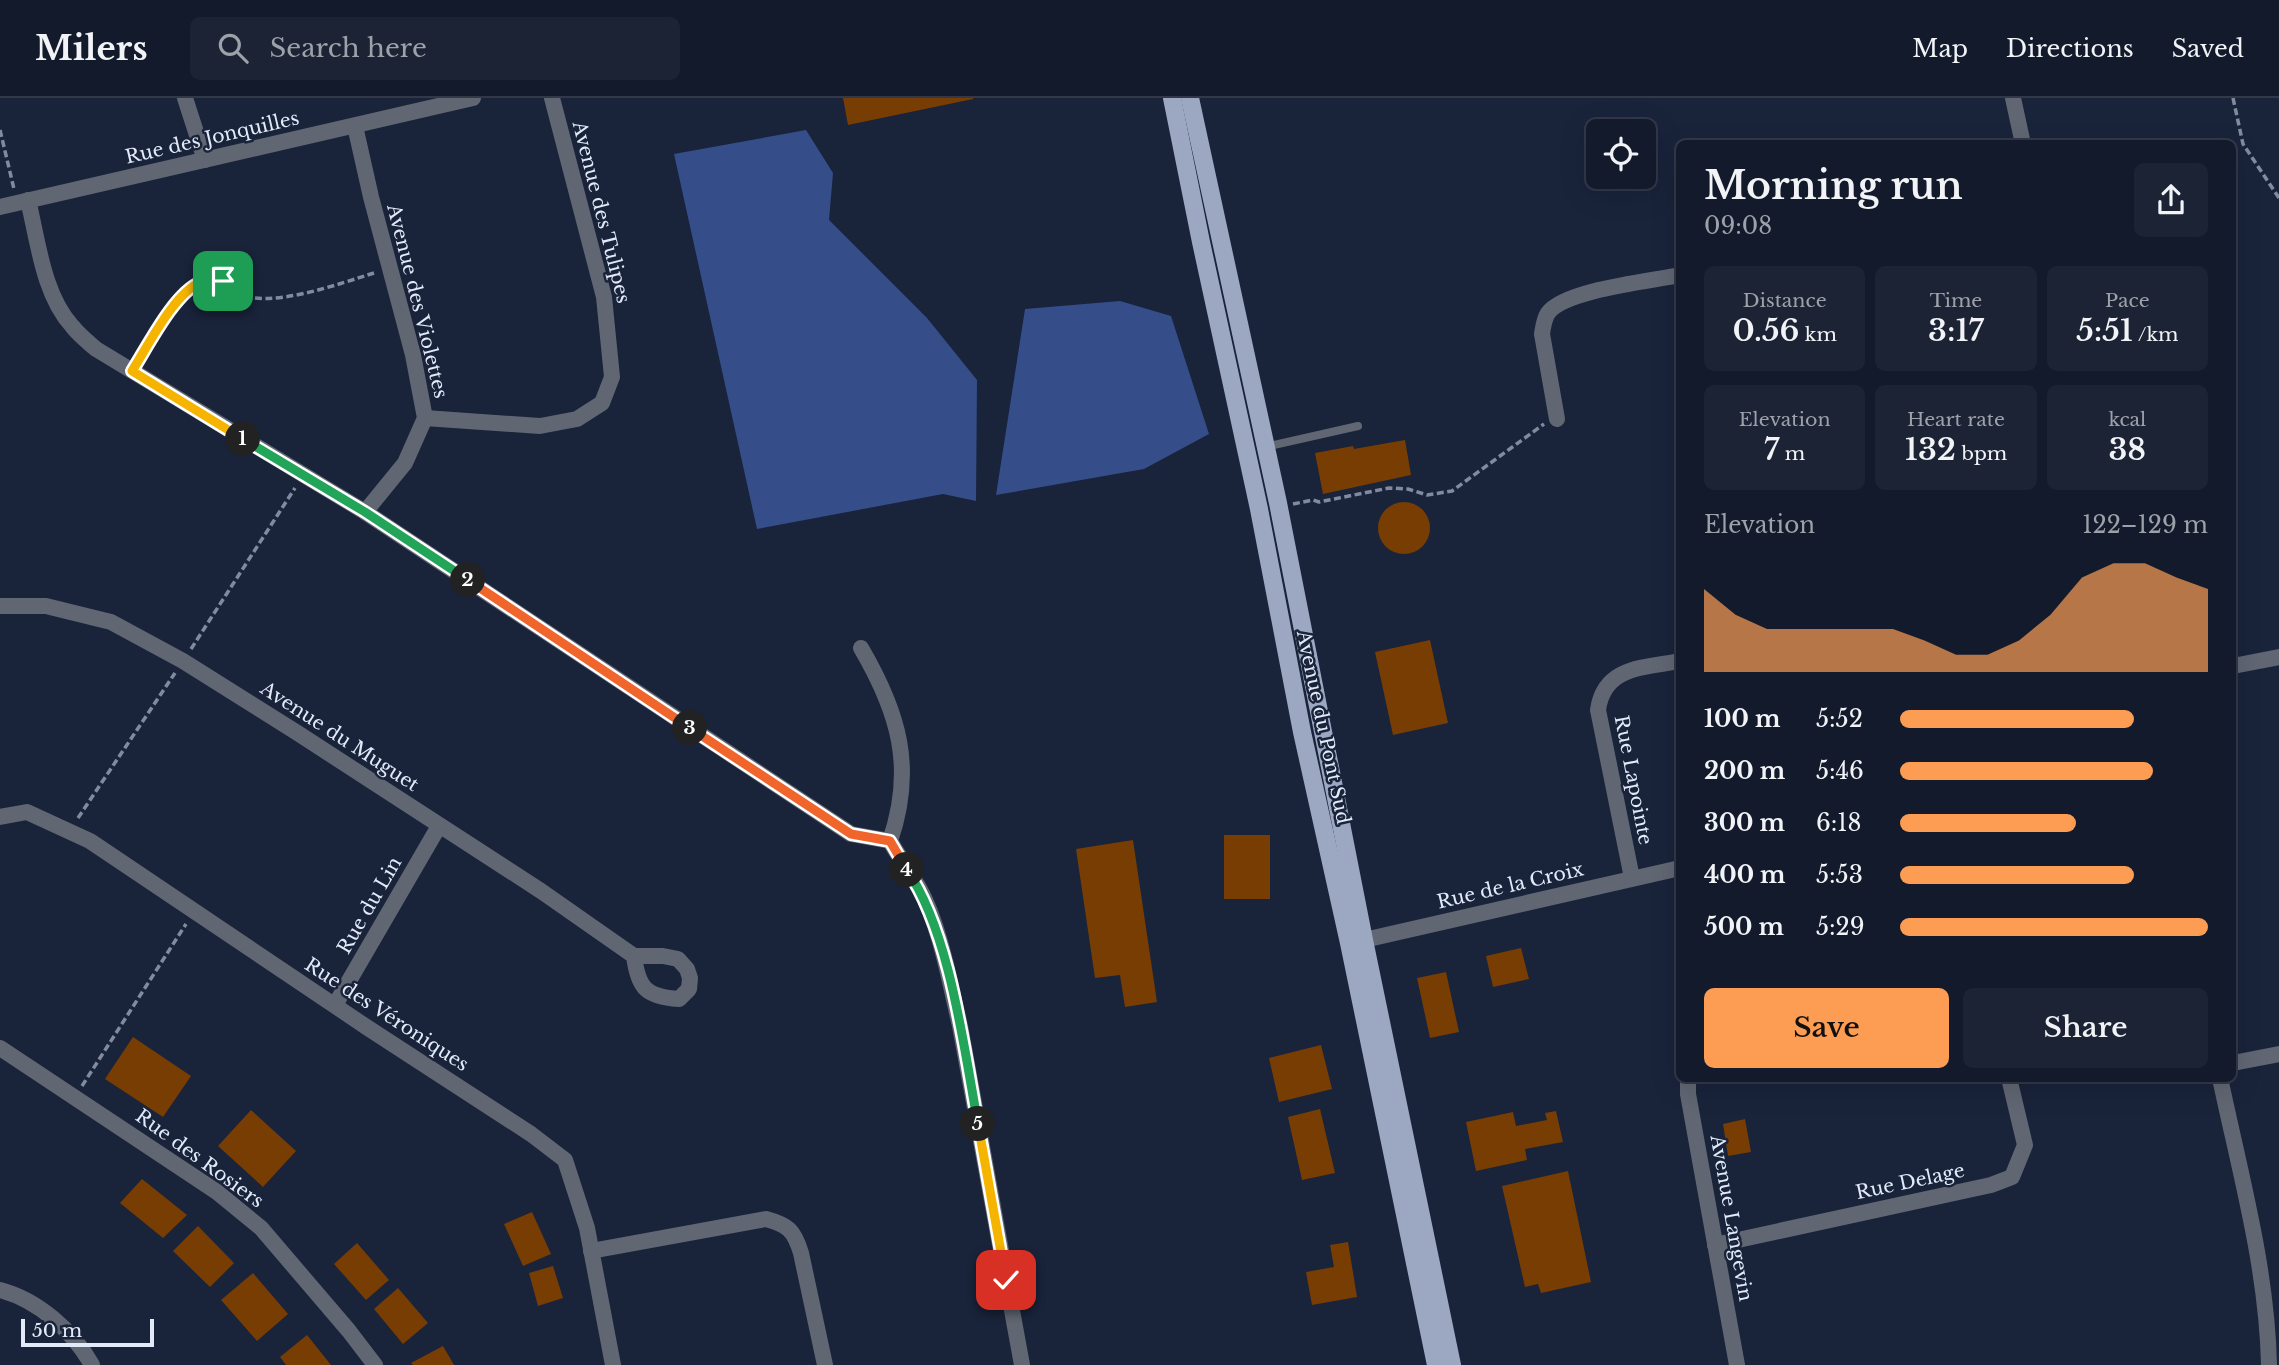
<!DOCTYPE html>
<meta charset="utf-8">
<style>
:root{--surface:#131a2c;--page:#1c2334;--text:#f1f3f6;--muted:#9da1a9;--line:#323848;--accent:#fc9d53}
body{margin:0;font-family:"Libre Baskerville",serif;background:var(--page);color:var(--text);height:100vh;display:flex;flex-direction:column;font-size:26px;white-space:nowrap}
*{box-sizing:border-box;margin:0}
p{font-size:23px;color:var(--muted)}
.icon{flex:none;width:38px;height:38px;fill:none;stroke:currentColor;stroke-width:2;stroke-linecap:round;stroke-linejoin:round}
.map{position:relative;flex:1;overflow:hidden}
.drawer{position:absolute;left:1676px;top:42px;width:560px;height:942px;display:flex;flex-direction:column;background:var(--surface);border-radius:10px;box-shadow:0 7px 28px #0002,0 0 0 2px var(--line)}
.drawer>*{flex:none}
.tools{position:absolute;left:1586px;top:21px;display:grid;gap:14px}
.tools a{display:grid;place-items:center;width:70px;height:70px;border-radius:10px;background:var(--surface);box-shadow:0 7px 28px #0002,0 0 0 2px var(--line);font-size:35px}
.scale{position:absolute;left:21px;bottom:18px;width:133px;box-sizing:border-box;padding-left:7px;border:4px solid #e2eafa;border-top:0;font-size:19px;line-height:24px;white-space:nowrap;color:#e2eafa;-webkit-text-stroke:5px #19233a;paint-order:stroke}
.pin{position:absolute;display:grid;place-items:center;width:60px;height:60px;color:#fff;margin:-30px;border-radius:14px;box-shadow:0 4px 10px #0006}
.km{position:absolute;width:35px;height:35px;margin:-18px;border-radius:50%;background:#222;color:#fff;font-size:19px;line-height:35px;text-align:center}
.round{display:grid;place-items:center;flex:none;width:74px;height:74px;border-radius:10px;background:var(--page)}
.summary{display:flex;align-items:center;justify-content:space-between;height:119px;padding:0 28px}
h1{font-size:38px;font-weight:600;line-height:52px}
.stats{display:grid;grid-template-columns:repeat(3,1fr);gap:10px;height:119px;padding:7px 28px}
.stats div{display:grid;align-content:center;border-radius:10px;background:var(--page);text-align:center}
.stats b{font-size:30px;font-weight:600}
.stats small{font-size:19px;font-weight:400}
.stats p{font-size:19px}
.chart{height:196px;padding:14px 28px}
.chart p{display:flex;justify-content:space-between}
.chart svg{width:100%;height:126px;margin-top:7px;fill:var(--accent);opacity:.7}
.action{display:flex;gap:14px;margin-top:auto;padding:14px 28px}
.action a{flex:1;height:80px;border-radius:10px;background:var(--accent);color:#111;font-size:28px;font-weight:600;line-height:80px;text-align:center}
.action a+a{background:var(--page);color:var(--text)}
ul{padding:0 28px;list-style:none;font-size:23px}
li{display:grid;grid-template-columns:112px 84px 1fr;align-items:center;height:52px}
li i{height:18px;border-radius:9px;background:var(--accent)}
header{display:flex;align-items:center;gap:42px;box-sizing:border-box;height:98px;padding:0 35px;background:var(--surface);border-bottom:2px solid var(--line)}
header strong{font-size:33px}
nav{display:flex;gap:38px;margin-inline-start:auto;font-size:24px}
.search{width:490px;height:63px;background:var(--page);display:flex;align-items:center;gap:18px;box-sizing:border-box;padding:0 24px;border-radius:10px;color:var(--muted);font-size:26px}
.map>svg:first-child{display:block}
.forest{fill:#354e89}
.building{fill:#783d03}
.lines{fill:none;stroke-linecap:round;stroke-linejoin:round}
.path{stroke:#828b9e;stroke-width:3.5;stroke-dasharray:7 3.5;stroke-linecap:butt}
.service{stroke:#606672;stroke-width:8}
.minor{stroke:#606672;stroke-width:16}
.primary{stroke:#9ca8c1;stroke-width:18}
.split-1-casing{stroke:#fff;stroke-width:14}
.split-2-casing{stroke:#fff;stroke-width:14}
.split-3-casing{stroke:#fff;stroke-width:14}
.split-4-casing{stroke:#fff;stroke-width:14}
.split-5-casing{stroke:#fff;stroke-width:14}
.split-6-casing{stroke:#fff;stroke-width:14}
.split-1{stroke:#f5b400;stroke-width:9}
.split-2{stroke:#22a559;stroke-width:9}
.split-3{stroke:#f0652b;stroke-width:9}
.split-4{stroke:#f0652b;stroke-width:9}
.split-5{stroke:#22a559;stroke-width:9}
.split-6{stroke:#f5b400;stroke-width:9}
.labels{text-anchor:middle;stroke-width:5;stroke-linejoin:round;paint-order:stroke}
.street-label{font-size:19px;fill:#e2eafa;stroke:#19233a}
</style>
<header>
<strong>Milers</strong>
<div class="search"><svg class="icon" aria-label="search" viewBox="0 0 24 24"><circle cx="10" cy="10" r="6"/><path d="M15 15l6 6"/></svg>Search here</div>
<nav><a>Map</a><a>Directions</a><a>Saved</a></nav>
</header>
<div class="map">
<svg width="2279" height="1267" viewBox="0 0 2279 1267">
<rect width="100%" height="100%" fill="#19233a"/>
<g class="forest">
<path d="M806 32 833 75 829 122 927 220 977 282 976 403 943 396 757 431 674 56Z"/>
<path d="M1120 203 1171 218 1209 336 1144 371 996 397 1025 211Z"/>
</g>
<g class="building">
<path d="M843 0H973V1L848 27Z"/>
<path d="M1405 342 1411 377 1323 396 1315 355 1353 348 1354 351Z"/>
<circle cx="1404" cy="430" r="26"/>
<path d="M1430 542 1448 625 1393 637 1375 554Z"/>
<rect x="1224" y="737" width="46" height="64"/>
<path d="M1133 742 1157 904 1125 909 1120 877 1095 880 1076 751Z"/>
<path d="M1521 850 1529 881 1493 889 1486 858Z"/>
<path d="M1446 874 1459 934 1430 940 1417 880Z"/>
<path d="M133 939 191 978 163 1019 105 981Z"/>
<path d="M1321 947 1332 991 1279 1004 1269 960Z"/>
<path d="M1320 1011 1335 1075 1302 1082 1288 1019Z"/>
<path d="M251 1012 296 1053 263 1089 218 1048Z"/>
<path d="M1556 1013 1563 1044 1525 1051 1527 1062 1476 1073 1466 1024 1513 1014 1516 1028 1547 1022 1545 1015Z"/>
<path d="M1745 1021 1751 1054 1728 1058 1723 1026Z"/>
<path d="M1568 1073 1591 1184 1541 1195 1538 1186 1525 1189 1502 1088Z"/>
<path d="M142 1081 187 1117 163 1140 120 1105Z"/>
<path d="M532 1114 551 1156 523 1168 504 1126Z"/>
<path d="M198 1128 234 1165 210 1189 173 1153Z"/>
<path d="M1348 1144 1357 1199 1312 1207 1306 1174 1334 1169 1330 1147Z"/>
<path d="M357 1145 389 1182 366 1202 334 1166Z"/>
<path d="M553 1168 563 1200 538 1208 529 1175Z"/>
<path d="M253 1175 288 1216 257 1243 221 1202Z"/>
<path d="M398 1190 428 1225 403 1246 374 1211Z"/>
<path d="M307 1237 331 1267H286L280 1259Z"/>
<path d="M443 1248 454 1267H413L411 1265Z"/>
</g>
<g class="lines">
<g class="path">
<path d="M2233 0 2243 46 2279 100"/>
<path d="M0 32 14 91"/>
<path d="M141 259C155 237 176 194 201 184 207 182 216 183 223 182 227 186 231 191 235 194 267 213 341 185 374 175"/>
<path d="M1293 406 1313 402 1319 404 1389 390 1408 391 1427 397 1452 393 1544 326"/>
<path d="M191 551 295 390"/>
<path d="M78 720 175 575"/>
<path d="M82 988 186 826"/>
</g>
<path class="service" d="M1265 349 1358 328"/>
<g class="minor">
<path d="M185 0 205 62"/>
<path d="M2013 0 2023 46"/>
<path d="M355 28 371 99 413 257 425 320 405 365 365 414"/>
<path d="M28 102C38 143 43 196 72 228 79 237 88 244 96 251L365 414 851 736 890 743"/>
<path d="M0 109 473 0"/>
<path d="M425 320 540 328 577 321 602 305 612 279 604 199 552 0"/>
<path d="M1557 321 1542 236C1543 229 1544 221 1548 215 1564 192 1651 183 1680 177"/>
<path d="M0 508H46L111 524 183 563 296 634 541 793 634 858H663L678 861 687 871 690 880 689 891 679 901C646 899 638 890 634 858"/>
<path d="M861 550C899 615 915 670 890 743 899 759 910 774 919 790 940 827 950 886 960 928L1022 1267"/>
<path d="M2233 568 2279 559"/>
<path d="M0 719 27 714 90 743 368 930 531 1036 565 1062 587 1130 613 1267"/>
<path d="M1632 780 1598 612C1604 568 1644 570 1680 563"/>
<path d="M1351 845 1680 770"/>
<path d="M335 907 439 728"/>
<path d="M0 950 217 1094 261 1130 349 1233 375 1267"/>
<path d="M2233 965 2279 956"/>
<path d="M1688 980V996L1737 1267"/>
<path d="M2220 980C2240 1075 2267 1170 2269 1267"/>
<path d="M1715 1147 1991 1087 2012 1079 2025 1047 2009 980"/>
<path d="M591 1153 766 1121C788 1127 794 1132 801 1155L825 1267"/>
<path d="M0 1192C38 1202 73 1233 92 1267"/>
</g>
<g class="primary">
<path d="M1172 0 1201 144 1259 411 1302 634 1349 845 1436 1267"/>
<path d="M1190 0 1278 405 1364 842 1452 1267"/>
</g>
</g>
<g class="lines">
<defs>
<path id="split-1" d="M223 183C217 183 207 182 201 184 174 195 148 248 132 273L243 341"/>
<path id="split-2" d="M243 341 365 414 468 482"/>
<path id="split-3" d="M468 482 690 630"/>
<path id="split-4" d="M690 630 851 736 890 743 907 772"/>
<path id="split-5" d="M907 772C950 834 964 951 978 1026"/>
<path id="split-6" d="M978 1026 1006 1182"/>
</defs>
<use href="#split-1" class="split-1-casing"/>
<use href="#split-2" class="split-2-casing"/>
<use href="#split-3" class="split-3-casing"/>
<use href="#split-4" class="split-4-casing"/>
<use href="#split-5" class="split-5-casing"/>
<use href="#split-6" class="split-6-casing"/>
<use href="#split-1" class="split-1"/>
<use href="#split-2" class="split-2"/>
<use href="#split-3" class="split-3"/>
<use href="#split-4" class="split-4"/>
<use href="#split-5" class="split-5"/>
<use href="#split-6" class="split-6"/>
</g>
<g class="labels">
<g class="street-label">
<text transform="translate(212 39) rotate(-13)" y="7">Rue des Jonquilles</text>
<text transform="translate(602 114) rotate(76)" y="7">Avenue des Tulipes</text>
<text transform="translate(418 203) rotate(76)" y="7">Avenue des Violettes</text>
<text transform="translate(1324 629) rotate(78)" y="7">Avenue du Pont Sud</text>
<text transform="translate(340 638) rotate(33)" y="7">Avenue du Muguet</text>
<text transform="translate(1634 682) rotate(79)" y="7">Rue Lapointe</text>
<text transform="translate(1510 787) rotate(-13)" y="7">Rue de la Croix</text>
<text transform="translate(369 807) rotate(-60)" y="7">Rue du Lin</text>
<text transform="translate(387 916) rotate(33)" y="7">Rue des Véroniques</text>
<text transform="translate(200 1060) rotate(36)" y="7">Rue des Rosiers</text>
<text transform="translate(1910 1083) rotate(-12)" y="7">Rue Delage</text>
<text transform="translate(1732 1120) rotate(80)" y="7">Avenue Langevin</text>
</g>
</g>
</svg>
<div class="tools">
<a><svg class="icon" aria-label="locate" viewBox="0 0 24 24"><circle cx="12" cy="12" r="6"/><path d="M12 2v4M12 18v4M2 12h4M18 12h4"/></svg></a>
</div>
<div class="scale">50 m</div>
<div class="pin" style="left:223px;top:183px;background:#1e9e55"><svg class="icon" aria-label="arrive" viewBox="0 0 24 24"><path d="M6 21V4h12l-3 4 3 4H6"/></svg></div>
<div class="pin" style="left:1006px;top:1182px;background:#d93025"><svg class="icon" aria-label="check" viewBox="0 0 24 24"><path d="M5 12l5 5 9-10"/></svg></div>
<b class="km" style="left:243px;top:341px">1</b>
<b class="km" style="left:468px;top:482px">2</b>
<b class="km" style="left:690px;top:630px">3</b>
<b class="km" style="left:907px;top:772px">4</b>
<b class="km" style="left:978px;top:1026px">5</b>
<section class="drawer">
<div class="summary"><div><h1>Morning run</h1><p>09:08</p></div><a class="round"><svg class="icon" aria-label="share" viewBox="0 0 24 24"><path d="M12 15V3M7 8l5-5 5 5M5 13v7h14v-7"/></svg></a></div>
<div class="stats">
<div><p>Distance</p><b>0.56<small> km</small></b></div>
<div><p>Time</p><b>3:17</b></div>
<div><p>Pace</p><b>5:51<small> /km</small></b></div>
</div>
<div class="stats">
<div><p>Elevation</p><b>7<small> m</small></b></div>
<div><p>Heart rate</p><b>132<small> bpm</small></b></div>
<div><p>kcal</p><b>38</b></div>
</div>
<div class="chart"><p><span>Elevation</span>122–129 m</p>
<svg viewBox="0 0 160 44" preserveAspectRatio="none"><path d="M0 44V15L10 24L20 29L30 29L40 29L50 29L60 29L70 33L80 38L90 38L100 33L110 24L120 11L130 6L140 6L150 11L160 15V44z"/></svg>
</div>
<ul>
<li><b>100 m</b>5:52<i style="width:76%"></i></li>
<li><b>200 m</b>5:46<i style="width:82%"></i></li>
<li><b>300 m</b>6:18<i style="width:57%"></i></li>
<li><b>400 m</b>5:53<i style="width:76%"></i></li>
<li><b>500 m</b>5:29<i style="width:100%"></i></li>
</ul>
<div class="action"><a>Save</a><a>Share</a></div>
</section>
</div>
